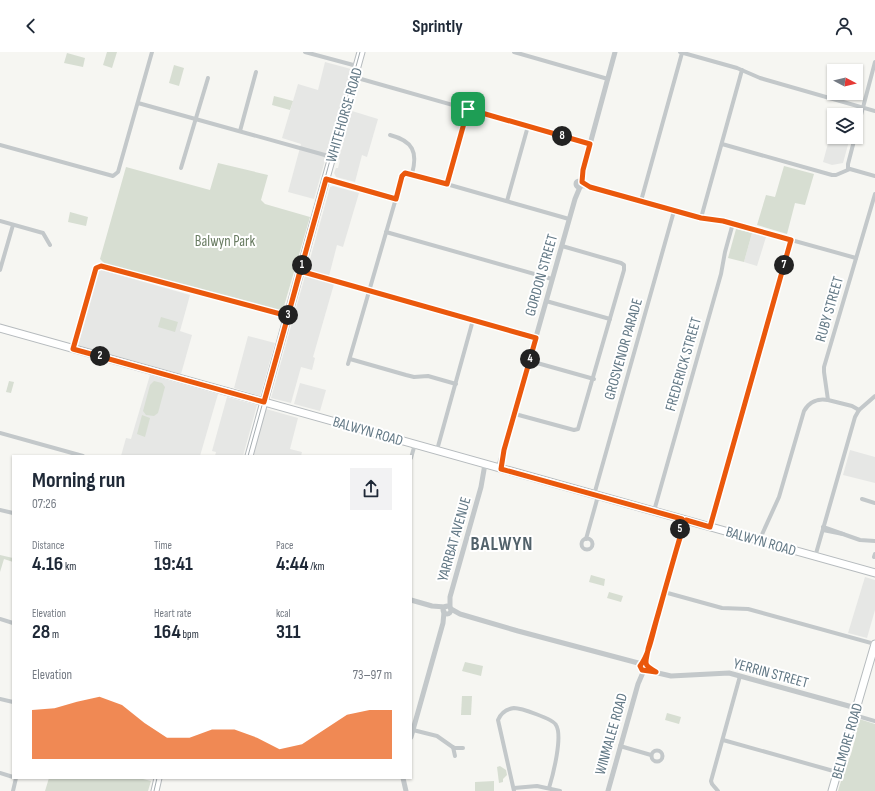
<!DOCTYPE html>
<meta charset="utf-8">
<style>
:root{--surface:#fff;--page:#f2f2f3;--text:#1f2937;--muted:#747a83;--accent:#ea580c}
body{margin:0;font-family:"Sofia Sans Condensed",sans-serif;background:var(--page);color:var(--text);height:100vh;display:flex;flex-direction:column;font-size:15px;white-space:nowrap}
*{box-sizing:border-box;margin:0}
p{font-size:13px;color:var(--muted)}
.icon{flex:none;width:22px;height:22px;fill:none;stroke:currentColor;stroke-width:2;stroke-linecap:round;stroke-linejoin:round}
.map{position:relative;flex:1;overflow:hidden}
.details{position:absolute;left:12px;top:403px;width:400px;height:324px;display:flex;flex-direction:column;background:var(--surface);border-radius:0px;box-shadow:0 1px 3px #0004}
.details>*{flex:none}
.needle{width:26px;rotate:97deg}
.tools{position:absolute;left:827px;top:12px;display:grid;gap:8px}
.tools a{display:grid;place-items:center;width:36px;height:36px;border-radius:0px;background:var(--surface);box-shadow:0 1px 3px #0004;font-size:20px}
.pin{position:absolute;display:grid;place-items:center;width:34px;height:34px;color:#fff;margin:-17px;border-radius:8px;box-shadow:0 2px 6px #0006}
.km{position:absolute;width:20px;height:20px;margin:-10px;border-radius:50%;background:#222;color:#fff;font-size:11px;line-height:20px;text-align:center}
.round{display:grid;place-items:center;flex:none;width:42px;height:42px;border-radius:0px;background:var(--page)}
.summary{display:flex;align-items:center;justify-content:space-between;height:68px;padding:0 20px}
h1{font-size:22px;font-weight:700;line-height:30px}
.stats{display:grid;grid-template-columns:repeat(3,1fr);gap:6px;height:68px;padding:4px 20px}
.stats div{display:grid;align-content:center}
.stats b{font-size:20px;font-weight:700}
.stats small{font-size:11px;font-weight:400}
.stats p{font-size:11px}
.chart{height:112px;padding:8px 20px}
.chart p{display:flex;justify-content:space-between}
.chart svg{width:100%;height:72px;margin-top:4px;fill:var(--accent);opacity:.7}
header{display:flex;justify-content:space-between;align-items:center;height:52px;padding:0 20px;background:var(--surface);font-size:18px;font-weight:700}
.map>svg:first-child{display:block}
.built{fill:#e6e7e5}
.green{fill:#d7ded2}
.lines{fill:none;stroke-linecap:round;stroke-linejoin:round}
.primary-casing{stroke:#b6bbbe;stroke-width:9}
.minor{stroke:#c3c8ca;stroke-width:4}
.tertiary{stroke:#c3c8ca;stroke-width:5}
.primary{stroke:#fff;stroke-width:7}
.tram{stroke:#a3abaf;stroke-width:1}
.route-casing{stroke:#fff;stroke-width:8}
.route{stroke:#ea580c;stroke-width:5}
.labels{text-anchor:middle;stroke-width:4;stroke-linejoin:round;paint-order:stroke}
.street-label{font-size:15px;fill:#627885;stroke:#fff}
.park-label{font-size:15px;fill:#697c62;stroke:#fff}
.district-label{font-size:19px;font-weight:bold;letter-spacing:1px;fill:#51616a;stroke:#fff}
</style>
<header><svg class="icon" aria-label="back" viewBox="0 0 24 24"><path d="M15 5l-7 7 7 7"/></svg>Sprintly<svg class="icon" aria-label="person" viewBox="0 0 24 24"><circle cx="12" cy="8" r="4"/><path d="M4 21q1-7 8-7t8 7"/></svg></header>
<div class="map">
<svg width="875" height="739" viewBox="0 0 875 739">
<rect width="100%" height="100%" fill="#f6f6f2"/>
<g class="built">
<path d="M325 10 351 17 314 147 288 140 301 92 282 86 298 32 318 38Z"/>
<path d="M352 59 378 67 367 105 362 103 355 130 336 125 334 121 336 116H338L340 108 338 107Z"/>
<path d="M830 84 849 89 843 111 832 113 823 110Z"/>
<path d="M333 134 359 141 343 195 337 193 329 224 307 218 330 135Z"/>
<path d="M752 181 766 185 757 214 744 210Z"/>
<path d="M98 217 190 243 180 279 192 283 181 322 78 294Z"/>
<path d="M305 224 334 232 313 305 315 306 312 318 301 315 291 351 271 346Z"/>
<path d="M248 284 275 291 260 344 234 336Z"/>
<path d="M150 323 218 342 200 404H121L126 386 131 387Z"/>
<path d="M300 331 326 338 320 359 294 352Z"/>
<path d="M227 345 257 353 243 404H215L216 400 212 399Z"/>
<path d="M266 357 298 366 290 397 302 400 301 404H252Z"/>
<path d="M850 398 875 405V431L843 423Z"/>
<path d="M865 525 875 528V558L867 586 848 581Z"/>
</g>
<g class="green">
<path d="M107 0H117L112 16 103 13Z"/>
<path d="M67 1 85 6 83 15 64 11Z"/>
<path d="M174 13 184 16 179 34 169 31Z"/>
<path d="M274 44 293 49 290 58 272 53Z"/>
<path d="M218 111 268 123 261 148 265 152 310 165 282 261 105 212 100 207 126 115 210 138Z"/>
<path d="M784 114 814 122 805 153 795 151 787 182 757 173 766 143 775 145Z"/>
<path d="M70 160 88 165 86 174 68 170Z"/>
<path d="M736 177 752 181 744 210 728 206Z"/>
<path d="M161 265 178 270 175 280 158 275Z"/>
<path d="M9 329 14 330 11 341 6 340Z"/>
<path d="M154 329 162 331 165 335 158 361 154 364 146 363 143 359 150 333Z"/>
<path d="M142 363 150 366 145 385 137 382Z"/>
<path d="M0 503 13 506V510L4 507 0 520Z"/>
<path d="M591 523 605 527 604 534 589 530Z"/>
<path d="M609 540 623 544 621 550 607 546Z"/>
<path d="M465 610 483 614 481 624 462 619Z"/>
<path d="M462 644H472L471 663H461Z"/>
<path d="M667 661 681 665 679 672 665 668Z"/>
<path d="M859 667 875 672V739H838L845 716 851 702 856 684 857 674Z"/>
<path d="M500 714 506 718 507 723 503 727V730L499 731 497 715Z"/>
<path d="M49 726H139L151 729 148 739H45Z"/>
<path d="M494 729V739H475V730Z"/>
</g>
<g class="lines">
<defs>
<g id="primary">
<path d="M0 276 875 521"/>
<path d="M249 404 361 0"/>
<path d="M155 739 158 726"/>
<path d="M832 739 875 592"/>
</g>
</defs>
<use href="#primary" class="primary-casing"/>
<g class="minor">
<path d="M305 0 357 14"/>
<path d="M514 0 608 27"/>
<path d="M680 0 737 16 760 26 875 59"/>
<path d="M354 25 590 92"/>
<path d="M138 51 332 105"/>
<path d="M240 79 256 20"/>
<path d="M856 82 875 10"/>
<path d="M390 83C413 89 418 100 412 122"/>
<path d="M722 92 832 123H836L850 117 875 124"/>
<path d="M0 93 113 124 118 120 152 0"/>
<path d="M181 116 208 26"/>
<path d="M848 117V112L855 85"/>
<path d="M326 127 395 147"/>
<path d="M447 132 468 57"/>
<path d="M581 134 590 135 705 167 723 169 856 206"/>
<path d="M507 149 528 74"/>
<path d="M641 149 682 1"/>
<path d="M701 166 742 18"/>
<path d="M0 169 43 181 50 193"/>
<path d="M386 180 552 227"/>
<path d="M0 218 13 173"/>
<path d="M300 219 536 286"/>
<path d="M546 249 610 267"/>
<path d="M73 297 96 216 101 214 288 264"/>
<path d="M350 307 406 323 414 325 428 324 456 332"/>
<path d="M530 309 594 327"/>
<path d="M348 312 403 122 408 121 569 167"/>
<path d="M859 358 852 354 828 348 824 320V315L875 142"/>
<path d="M515 362 574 378 578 377 624 218V213L621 211 562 194"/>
<path d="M0 381 83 404"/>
<path d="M437 398 473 268"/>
<path d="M411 406 415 392"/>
<path d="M594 443 674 159"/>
<path d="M862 447 875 451"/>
<path d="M0 458 13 461"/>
<path d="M654 459 721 222 725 200 733 171"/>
<path d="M710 475 791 188"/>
<path d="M823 475 860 488 875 489"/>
<path d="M823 478 843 482"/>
<circle cx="587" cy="492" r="5.5"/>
<path d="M586 487 598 444"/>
<path d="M759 489 779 445 804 359C809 350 818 346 828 348"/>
<path d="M815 505 855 365 859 358 875 344"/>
<path d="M874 505 875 502"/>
<path d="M664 540 722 556 748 557 875 592"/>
<path d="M0 567 13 571"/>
<path d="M0 647 13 650"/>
<path d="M854 663 875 669"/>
<path d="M413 678 437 684 454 696H463"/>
<path d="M723 688 837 720"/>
<path d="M620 694 651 703"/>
<path d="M453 695 455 704"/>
<circle cx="657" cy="704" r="5.5"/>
<path d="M0 721 13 725"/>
<path d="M514 736 537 734 560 739"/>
<path d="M13 739 16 726"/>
<path d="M514 739 498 668C501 661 506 657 514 656 521 656 553 667 556 673 563 684 553 723 549 736"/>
<path d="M718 739 712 732 711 729 740 624"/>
</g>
<g class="tertiary">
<circle cx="579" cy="132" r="3"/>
<path d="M582 130 583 118 615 0"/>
<path d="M498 416 504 398 575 147 580 135"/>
<path d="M411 548 432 554 445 555"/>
<circle cx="447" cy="558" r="4"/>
<path d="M450 555V545L481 435 485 412"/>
<path d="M451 557 460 562 518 579 642 612"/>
<circle cx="643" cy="615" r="3.5"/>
<path d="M646 612 648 597 679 485 686 468"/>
<path d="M645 618 671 624 729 621 856 656"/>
<path d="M411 685 443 571 444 560"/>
<path d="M403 726 406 739"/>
<path d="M608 739 638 632 644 618"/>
</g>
<use href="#primary" class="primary"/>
<g class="tram">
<path d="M248 404 360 0"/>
<path d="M154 739 157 726"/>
</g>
</g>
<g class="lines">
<defs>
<path id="route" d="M468 57 447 132 405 121 402 124 396 147 326 127 264 350 73 297 96 216 101 214 288 264 300 219 536 286 504 398 501 417 682 467 680 485 648 597C646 612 642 612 656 620L642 618 640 614C650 601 653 579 658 563 667 531 675 499 686 468L710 475 791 188 723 169 701 166 590 135 582 130 583 118 590 92 468 57"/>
</defs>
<use href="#route" class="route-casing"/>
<use href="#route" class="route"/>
</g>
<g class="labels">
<g class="street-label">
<text transform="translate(344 63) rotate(-74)" y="5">WHITEHORSE ROAD</text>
<text transform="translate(541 223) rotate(-74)" y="5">GORDON STREET</text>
<text transform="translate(829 257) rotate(-74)" y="5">RUBY STREET</text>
<text transform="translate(623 297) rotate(-74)" y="5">GROSVENOR PARADE</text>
<text transform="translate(683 312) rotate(-74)" y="5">FREDERICK STREET</text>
<text transform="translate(368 379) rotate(16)" y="5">BALWYN ROAD</text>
<text transform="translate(454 487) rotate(-74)" y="5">YARRBAT AVENUE</text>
<text transform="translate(761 489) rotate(16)" y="5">BALWYN ROAD</text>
<text transform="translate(771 621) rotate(15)" y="5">YERRIN STREET</text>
<text transform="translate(611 682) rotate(-74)" y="5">WINMALEE ROAD</text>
<text transform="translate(847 689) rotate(-74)" y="5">BELMORE ROAD</text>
</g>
<g class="park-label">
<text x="225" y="194">Balwyn Park</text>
</g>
<g class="district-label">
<text x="502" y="498">BALWYN</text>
</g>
</g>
</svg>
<div class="tools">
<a><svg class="needle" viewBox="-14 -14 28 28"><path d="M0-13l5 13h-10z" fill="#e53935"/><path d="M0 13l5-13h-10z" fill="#747a83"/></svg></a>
<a><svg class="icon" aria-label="layers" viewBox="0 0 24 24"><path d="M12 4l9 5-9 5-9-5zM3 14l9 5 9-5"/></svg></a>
</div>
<div class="pin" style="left:468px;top:57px;background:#1e9e55"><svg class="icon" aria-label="arrive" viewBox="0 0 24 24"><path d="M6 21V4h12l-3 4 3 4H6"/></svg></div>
<b class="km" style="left:302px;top:213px">1</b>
<b class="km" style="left:100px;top:304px">2</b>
<b class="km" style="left:288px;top:263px">3</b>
<b class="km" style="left:530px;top:307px">4</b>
<b class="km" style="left:680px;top:477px">5</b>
<b class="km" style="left:784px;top:213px">7</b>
<b class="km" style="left:562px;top:84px">8</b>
<section class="details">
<div class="summary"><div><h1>Morning run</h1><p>07:26</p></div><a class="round"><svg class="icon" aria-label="share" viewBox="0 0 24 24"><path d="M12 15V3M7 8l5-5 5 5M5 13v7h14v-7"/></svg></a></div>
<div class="stats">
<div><p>Distance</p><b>4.16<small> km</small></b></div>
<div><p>Time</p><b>19:41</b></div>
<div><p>Pace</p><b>4:44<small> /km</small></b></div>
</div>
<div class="stats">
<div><p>Elevation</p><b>28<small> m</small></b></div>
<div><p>Heart rate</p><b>164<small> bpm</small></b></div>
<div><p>kcal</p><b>311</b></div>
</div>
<div class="chart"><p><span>Elevation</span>73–97 m</p>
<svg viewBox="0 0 160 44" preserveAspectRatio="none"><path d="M0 44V14L10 13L20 9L30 6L40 11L50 22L60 31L70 31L80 26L90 26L100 31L110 38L120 35L130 26L140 17L150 14L160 14V44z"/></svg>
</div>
</section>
</div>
